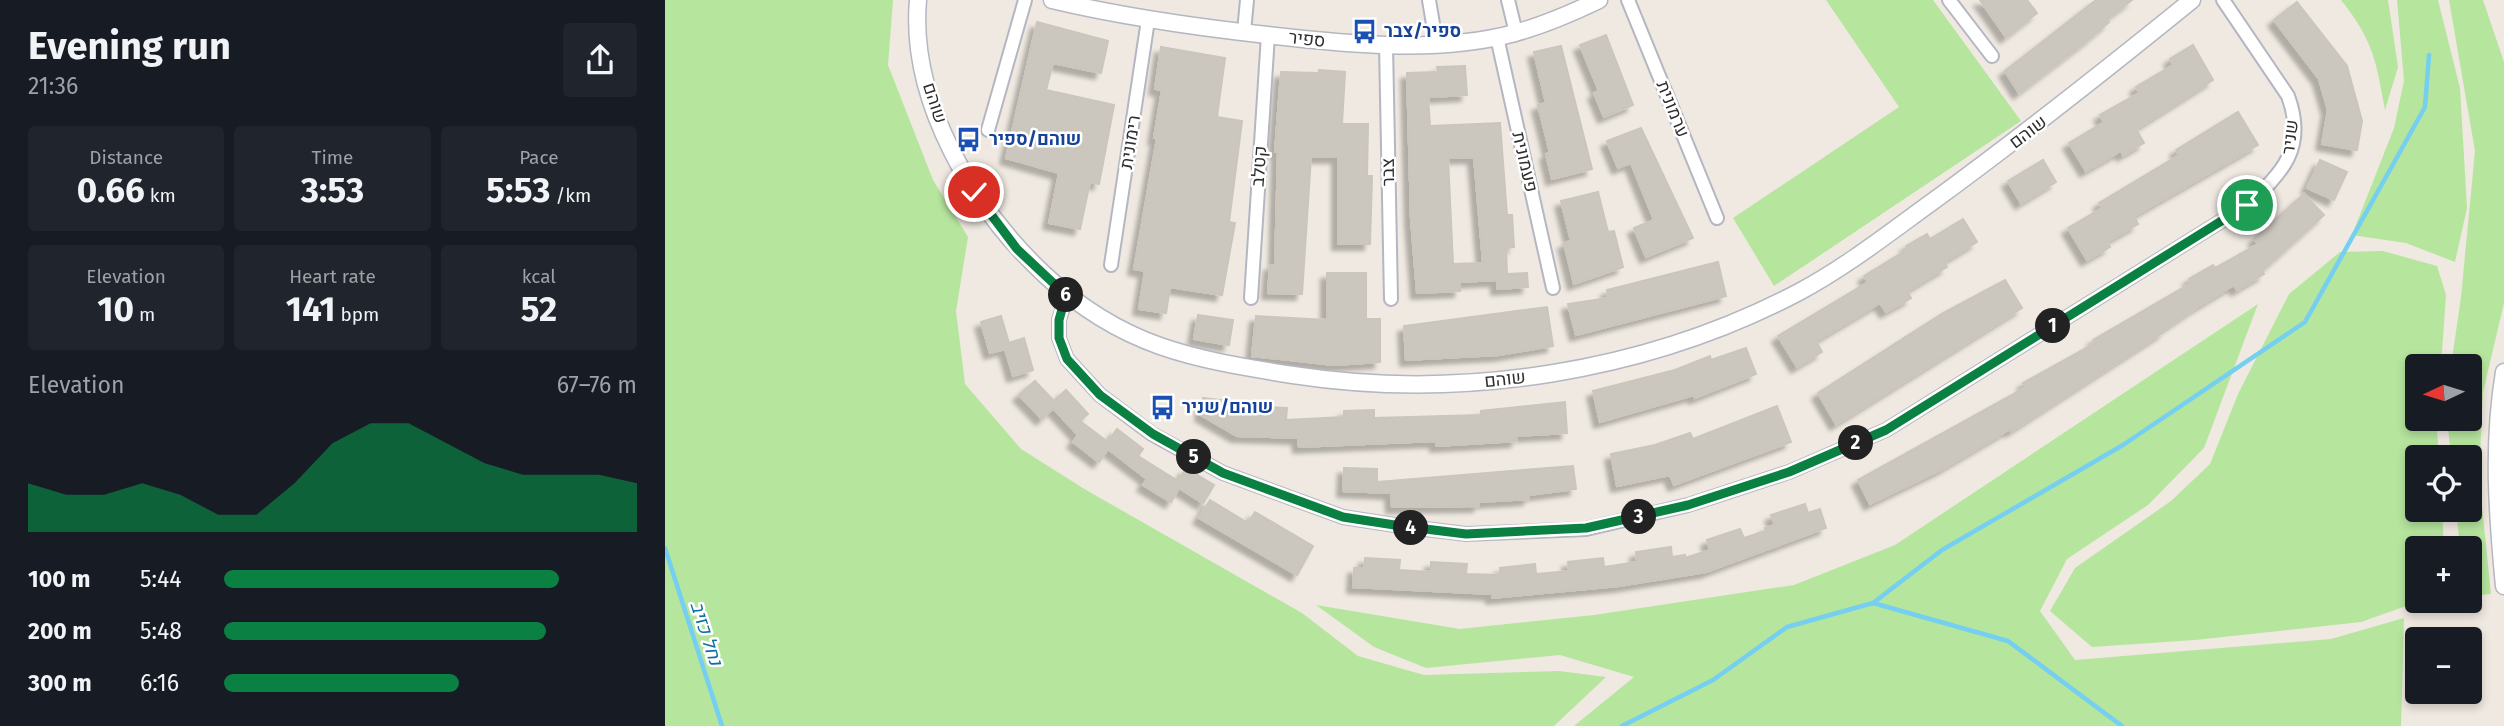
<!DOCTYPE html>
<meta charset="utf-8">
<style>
:root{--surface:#171b24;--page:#20242c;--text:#f1f3f6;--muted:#9ea1a6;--accent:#0b8043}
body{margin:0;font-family:"Fira Sans",Heebo,sans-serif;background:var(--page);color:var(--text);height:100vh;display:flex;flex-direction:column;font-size:26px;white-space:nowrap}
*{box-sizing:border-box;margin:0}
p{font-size:23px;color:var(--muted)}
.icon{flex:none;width:38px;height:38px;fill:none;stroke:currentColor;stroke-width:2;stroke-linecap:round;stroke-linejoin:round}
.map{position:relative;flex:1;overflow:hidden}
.sheet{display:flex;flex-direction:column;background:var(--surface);width:665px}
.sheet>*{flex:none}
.needle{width:46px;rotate:266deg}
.buttons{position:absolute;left:1740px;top:354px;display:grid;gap:14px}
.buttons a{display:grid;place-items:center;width:77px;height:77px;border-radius:7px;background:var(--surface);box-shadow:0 4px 10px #0003;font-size:35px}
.pin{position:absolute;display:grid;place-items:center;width:60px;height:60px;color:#fff;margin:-30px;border:4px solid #fff;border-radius:50%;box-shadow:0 2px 7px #0007}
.km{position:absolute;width:35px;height:35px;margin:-18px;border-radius:50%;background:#222;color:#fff;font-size:19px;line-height:35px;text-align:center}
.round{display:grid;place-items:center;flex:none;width:74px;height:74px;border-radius:7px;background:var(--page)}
.headline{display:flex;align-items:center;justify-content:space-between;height:119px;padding:0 28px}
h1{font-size:38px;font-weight:700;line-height:52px}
.metrics{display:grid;grid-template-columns:repeat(3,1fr);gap:10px;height:119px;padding:7px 28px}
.metrics div{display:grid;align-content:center;border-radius:7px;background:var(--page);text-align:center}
.metrics b{font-size:35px;font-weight:700}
.metrics small{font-size:19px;font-weight:400}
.metrics p{font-size:19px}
.chart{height:196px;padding:14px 28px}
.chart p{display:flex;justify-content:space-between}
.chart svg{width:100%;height:126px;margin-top:7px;fill:var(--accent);opacity:.7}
ul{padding:0 28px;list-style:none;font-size:23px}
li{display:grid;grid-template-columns:112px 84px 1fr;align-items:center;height:52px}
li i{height:18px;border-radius:9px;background:var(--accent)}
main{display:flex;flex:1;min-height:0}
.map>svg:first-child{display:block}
.green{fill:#b6e59e}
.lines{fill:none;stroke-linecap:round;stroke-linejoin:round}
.stream{stroke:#75cff0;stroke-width:4.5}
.building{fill:#cbc7bf;stroke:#cbc5ba;stroke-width:2;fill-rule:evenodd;filter:url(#shadow)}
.minor-casing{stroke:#b4b7c1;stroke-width:16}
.tertiary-casing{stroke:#b4b7c1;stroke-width:19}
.minor{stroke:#fff;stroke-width:12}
.tertiary{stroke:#fff;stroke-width:16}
.route-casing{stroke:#fff;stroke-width:14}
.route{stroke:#0b8043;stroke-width:9}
.labels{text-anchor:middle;stroke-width:5;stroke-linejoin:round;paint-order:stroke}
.transit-label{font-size:18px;font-weight:bold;fill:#164399;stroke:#fff;text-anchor:start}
.street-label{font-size:18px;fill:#2e2e2e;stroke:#fff}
.water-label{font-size:19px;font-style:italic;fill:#0d6fa3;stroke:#fff}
</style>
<main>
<section class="sheet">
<div class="headline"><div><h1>Evening run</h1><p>21:36</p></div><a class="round"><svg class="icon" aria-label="share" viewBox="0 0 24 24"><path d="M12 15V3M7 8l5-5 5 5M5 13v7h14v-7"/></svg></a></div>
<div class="metrics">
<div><p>Distance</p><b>0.66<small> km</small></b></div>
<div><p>Time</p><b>3:53</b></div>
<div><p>Pace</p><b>5:53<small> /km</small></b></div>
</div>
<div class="metrics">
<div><p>Elevation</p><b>10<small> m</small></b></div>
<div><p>Heart rate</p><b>141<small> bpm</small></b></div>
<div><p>kcal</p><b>52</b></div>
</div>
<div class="chart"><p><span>Elevation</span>67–76 m</p>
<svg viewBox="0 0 160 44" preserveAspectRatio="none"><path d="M0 44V27L10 31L20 31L30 27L40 31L50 38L60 38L70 27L80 13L90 6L100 6L110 13L120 20L130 24L140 24L150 24L160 27V44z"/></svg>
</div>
<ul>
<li><b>100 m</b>5:44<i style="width:81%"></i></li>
<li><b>200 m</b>5:48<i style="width:78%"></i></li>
<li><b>300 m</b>6:16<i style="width:57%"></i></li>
</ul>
</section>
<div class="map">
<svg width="1839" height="726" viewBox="0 0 1839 726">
<defs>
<filter id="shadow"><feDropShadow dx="-6" dy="6" stdDeviation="2" flood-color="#0004"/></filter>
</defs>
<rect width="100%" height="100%" fill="#efe9e1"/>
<g class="green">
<path d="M0 0H228L223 65 268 180 303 237 291 311 300 384 356 449 421 490 637 613 693 656 759 675 894 671 941 677 889 726H0Z"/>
<path d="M1161 0H1268L1356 121 1109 286 1068 218 1234 107Z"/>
<path d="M1676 0H1723L1733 67 1720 110C1711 60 1708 40 1676 0Z"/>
<path d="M1732 0H1773L1795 88 1802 208 1790 262 1741 243 1687 235 1729 128 1739 81Z"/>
<path d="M1784 0H1818L1839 62V303L1818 392 1814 477 1826 594 1804 596V548H1795L1791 509H1804V457H1786L1782 418H1804V366H1786L1796 297 1810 151Z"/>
<path d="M1718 251 1772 266 1781 295 1776 366H1752V418H1771L1774 457H1752V509H1777L1779 548H1752V600H1758L1696 622 1530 640 1427 647 1385 611 1410 568 1506 501 1545 464 1573 394 1624 294 1675 252Z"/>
<path d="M1593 304 1539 448 1483 505 1402 559 1375 611 1410 660 1666 639 1739 618 1736 726H909L969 677 895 655 761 668 709 647 651 605 795 629 929 615 1129 585 1230 545Z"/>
</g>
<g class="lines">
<g class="stream">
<path d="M0 548 57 726"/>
<path d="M1208 603 1343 641 1457 726"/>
<path d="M957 726 1048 680 1122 627 1208 603 1277 550 1458 445 1640 322 1760 107 1764 55"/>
</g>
</g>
<g class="building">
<path d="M1315 0H1362L1372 13 1341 37Z"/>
<path d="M1431 0H1467L1442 19 1444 22 1423 40 1354 93 1340 71Z"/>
<path d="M1632 2 1682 66 1697 121 1692 150 1657 144 1663 110 1654 79 1609 20Z"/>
<path d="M372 22 443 41 436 73 388 63 381 90 449 105 434 184 425 182 415 229 384 223 394 173 341 158Z"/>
<path d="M941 35 968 105 939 117 929 93 934 91 915 45Z"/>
<path d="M1528 45 1548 80 1471 129 1479 143 1458 155 1456 151 1421 171 1404 143 1439 122 1435 115 1474 93 1471 87 1508 65 1505 59Z"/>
<path d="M896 46 927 169 887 179 881 154 885 153 873 105 881 103 869 52Z"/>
<path d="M496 47 560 58 552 117 577 121 564 222 570 223 557 295 505 287 501 313 474 309 480 271 469 269 492 138H489L497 90 490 89Z"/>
<path d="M800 66 802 95 763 97 765 126 835 123 842 215H847L849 247 841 248 842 274 862 273 863 287 832 289V280L795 282V291L752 293 746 219 742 73 773 72 772 67ZM809 157 818 263 788 264 783 158Z"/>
<path d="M654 70 680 72 677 124H703L702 176H707L705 244H673V157H646L637 294 603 293 605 265H610L613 152H610L616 72 654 73Z"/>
<path d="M1573 112 1593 145 1469 216 1473 224 1442 242 1445 247 1422 260 1403 228 1437 208 1434 203 1514 155 1511 150Z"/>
<path d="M976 128 1028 238 981 257 969 228 989 220 966 163 953 168 942 141Z"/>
<path d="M1378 160 1391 182 1356 203 1343 181Z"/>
<path d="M1655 160 1682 172 1669 200 1642 188Z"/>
<path d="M933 192 943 232 949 231 958 267 909 284 899 243 906 241 896 201Z"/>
<path d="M1639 194 1659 215 1597 271 1599 274 1572 290 1569 285 1529 309 1498 330 1499 332 1346 431 1345 429 1277 469 1205 504 1193 480 1361 387 1358 383 1430 343 1428 340 1526 283 1524 279 1548 265 1550 268 1593 244 1589 239Z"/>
<path d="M1298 219 1312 242 1279 262 1282 267 1242 291 1246 298 1221 312 1215 303 1151 341 1157 352 1132 367 1113 336 1203 282 1199 276 1243 249 1241 246 1262 234 1265 239Z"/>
<path d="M1053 262 1061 296 911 335 903 304 943 298 942 290Z"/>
<path d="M662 273H701V319H715V362L669 365 587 356 591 316 662 320Z"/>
<path d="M1340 280 1357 308 1171 424 1153 393 1278 313Z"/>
<path d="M882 307 888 346 834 355 741 360 739 326Z"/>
<path d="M533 315 568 320 564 345 529 339Z"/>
<path d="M336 316 344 343 359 338 368 370 348 376 340 349 325 353 316 322Z"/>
<path d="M1081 348 1091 374 1030 398 1029 395 935 422 928 391 1010 370 1045 356 1046 360Z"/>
<path d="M370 381 389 401 401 390 423 414 415 421 443 442 452 429 478 449 473 456 513 481 521 468 549 485 538 503 514 488 506 502 478 485 482 479 443 449 434 462 408 442 413 435 388 408 377 419 354 395Z"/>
<path d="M538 398 573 402 572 406 622 408 621 420 679 417V411L709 410V418L816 415V411L900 402 902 433 851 436 852 441 771 446V441L634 447 633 438 572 436 536 415Z"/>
<path d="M1112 406 1126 442 1009 485 1005 475 952 486 946 454 990 445 1025 433 1028 439Z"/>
<path d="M908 466 911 489 864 495V499L814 502V506L727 507 726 493 678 491 679 468 712 469V482Z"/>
<path d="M545 500 583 523 590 512 648 546 632 575 534 518Z"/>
<path d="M1140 504 1143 513 1155 509 1161 528 1041 572 954 586 827 598V594L688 587 689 568H699L700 558 735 560 734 570 766 572V562L802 564 801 574 835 575V568L870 564 871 574 904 571 903 562 938 558 939 567 972 562 971 552 1006 547 1007 557 1020 555V558L1045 550 1042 540 1075 529 1079 538 1101 531 1100 528 1110 525 1106 515Z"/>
</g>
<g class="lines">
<defs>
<g id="minor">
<path d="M764 0 771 42"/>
<path d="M843 0 851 33"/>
<path d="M963 0 1052 218"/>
<path d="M1284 0 1327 56"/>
<path d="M579 32 582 0"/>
<path d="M832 37 888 288"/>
<path d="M721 45 726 299"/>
<path d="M323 130 360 0"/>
<path d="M446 265 483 20"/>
<path d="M402 295 394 320V338L402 359 435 395 487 434 558 473 678 517 736 526 801 534 921 529 1023 505 1124 472 1221 430 1582 205C1618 172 1642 148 1623 96L1558 0"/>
<path d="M586 298 603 35"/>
</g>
<g id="tertiary">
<path d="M253 0C244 101 309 209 380 275 457 347 527 359 628 375 798 401 982 372 1134 292 1181 267 1224 233 1267 202 1356 137 1442 69 1527 0"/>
<path d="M387 0C458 17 530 27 602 35 681 44 772 54 850 33 879 25 907 13 934 0"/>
<path d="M1839 372C1827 444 1832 513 1839 586"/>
</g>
</defs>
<use href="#minor" class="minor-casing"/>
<use href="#tertiary" class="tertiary-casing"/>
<use href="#minor" class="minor"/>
<use href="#tertiary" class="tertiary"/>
</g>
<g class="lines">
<defs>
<path id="route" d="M309 192 352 249 401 295 394 320V338L402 359 435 395 488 434 558 473 678 517 736 526 801 534 921 528 1023 505 1124 472 1221 430 1582 205"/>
</defs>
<use href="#route" class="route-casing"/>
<use href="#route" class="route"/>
</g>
<defs>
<symbol id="bus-bare" viewBox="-9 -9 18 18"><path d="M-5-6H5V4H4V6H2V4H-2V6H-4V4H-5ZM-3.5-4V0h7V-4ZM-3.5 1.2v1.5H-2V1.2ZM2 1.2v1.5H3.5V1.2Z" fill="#1a4fb4" stroke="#fff" stroke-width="2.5" paint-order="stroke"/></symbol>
</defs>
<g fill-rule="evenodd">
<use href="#bus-bare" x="682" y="14" width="35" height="35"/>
<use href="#bus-bare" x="286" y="122" width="35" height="35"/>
<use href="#bus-bare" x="480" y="390" width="35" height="35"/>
</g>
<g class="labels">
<g class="transit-label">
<text x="719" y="37">ספיר/צבר</text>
<text x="324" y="145">שוהם/ספיר</text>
<text x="517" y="413">שוהם/שניר</text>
</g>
<g class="street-label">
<text transform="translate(642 39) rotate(6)" y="6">ספיר</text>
<text transform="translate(270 103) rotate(72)" y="6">שוהם</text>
<text transform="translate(1008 109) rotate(68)" y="6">ערמונית</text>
<text transform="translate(1363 132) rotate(-37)" y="6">שוהם</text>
<text transform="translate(1625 137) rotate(-83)" y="6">שניר</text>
<text transform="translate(465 142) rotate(-81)" y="6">רימונית</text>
<text transform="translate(860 162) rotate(77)" y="6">פעמונית</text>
<text transform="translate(594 166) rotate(-86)" y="6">קטלב</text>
<text transform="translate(723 172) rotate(-91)" y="6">צבר</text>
<text transform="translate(840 379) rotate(-6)" y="6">שוהם</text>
</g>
<g class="water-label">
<text transform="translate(42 633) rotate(72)" y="7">נחל כזיב</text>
</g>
</g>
</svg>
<div class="buttons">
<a><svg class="needle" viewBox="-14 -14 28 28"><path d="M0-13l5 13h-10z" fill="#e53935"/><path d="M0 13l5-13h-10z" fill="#9ea1a6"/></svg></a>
<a><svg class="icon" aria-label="locate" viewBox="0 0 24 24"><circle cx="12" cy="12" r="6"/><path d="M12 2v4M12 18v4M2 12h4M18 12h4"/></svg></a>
<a>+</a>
<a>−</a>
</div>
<div class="pin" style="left:1582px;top:205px;background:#1e9e55"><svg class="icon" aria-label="arrive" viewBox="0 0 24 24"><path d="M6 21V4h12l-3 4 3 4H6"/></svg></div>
<div class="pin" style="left:309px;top:192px;background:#d93025"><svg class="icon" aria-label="check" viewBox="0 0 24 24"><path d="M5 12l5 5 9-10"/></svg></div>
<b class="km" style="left:1388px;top:326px">1</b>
<b class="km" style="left:1191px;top:443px">2</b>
<b class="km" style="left:974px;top:517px">3</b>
<b class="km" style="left:746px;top:528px">4</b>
<b class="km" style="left:529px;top:457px">5</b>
<b class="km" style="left:401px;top:295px">6</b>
</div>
</main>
